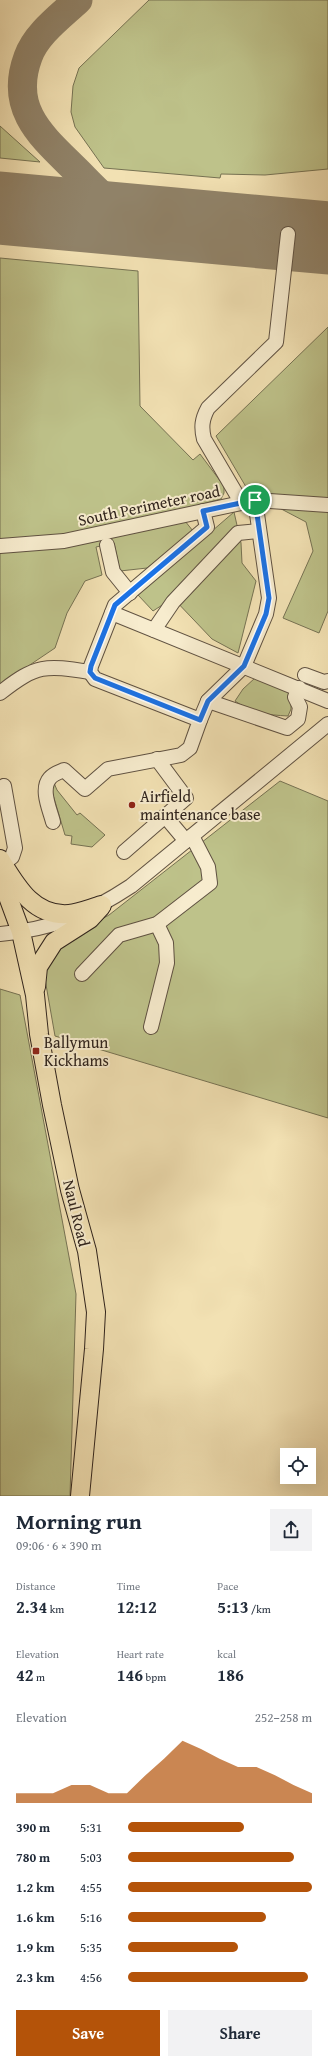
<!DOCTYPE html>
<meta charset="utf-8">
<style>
:root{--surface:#fff;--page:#f2f2f3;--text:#1f2937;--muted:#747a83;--accent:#b45309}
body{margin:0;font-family:"Gentium Book Plus",serif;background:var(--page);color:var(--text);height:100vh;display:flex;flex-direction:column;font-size:15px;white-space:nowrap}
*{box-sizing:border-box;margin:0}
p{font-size:13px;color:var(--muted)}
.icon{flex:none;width:22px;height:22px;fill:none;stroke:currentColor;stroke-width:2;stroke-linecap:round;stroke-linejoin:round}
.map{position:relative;height:1496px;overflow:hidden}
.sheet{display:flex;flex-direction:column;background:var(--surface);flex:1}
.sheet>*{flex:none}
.controls{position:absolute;left:280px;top:1448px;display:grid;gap:8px}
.controls a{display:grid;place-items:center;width:36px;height:36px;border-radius:0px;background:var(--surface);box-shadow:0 4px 16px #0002;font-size:20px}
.pin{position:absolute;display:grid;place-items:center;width:34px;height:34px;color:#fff;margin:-17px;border:2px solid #fff;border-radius:50%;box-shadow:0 1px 4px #0007}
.round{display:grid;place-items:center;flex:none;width:42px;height:42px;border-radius:0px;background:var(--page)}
.headline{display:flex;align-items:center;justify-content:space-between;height:68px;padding:0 16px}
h1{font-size:22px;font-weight:800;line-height:30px}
.stats{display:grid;grid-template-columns:repeat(3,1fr);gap:6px;height:68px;padding:4px 16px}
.stats div{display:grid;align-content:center}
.stats b{font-size:17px;font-weight:800}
.stats small{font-size:11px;font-weight:400}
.stats p{font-size:11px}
.chart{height:112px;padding:8px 16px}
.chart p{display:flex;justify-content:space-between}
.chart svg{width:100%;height:72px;margin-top:4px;fill:var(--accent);opacity:.7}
.action{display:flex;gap:8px;margin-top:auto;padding:8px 16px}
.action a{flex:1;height:46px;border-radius:0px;background:var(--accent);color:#fff;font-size:16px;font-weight:800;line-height:46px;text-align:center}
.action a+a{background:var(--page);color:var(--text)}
ul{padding:0 16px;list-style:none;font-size:13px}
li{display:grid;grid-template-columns:64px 48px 1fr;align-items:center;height:30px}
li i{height:10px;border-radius:5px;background:var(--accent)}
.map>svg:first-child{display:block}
.green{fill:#bec28a;stroke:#767253}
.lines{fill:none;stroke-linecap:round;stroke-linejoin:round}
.taxiway{stroke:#908268;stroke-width:29}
.runway{stroke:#908268;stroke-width:73}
.minor-casing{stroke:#605242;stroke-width:16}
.major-casing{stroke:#2f231c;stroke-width:20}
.minor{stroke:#f7ecce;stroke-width:14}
.major{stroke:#f2e1b3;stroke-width:18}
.route-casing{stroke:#fff;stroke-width:8}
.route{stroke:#1a73e8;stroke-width:5}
.poi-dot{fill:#8f2418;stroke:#f7ecce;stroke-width:1.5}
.labels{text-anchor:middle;stroke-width:4;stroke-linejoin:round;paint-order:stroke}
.street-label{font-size:16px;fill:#2f231c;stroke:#f7ecce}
.poi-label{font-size:16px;fill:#2f231c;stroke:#f7ecce;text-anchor:start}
</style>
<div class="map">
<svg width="328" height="1496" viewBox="0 0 328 1496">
<rect width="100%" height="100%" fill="#f2e1b3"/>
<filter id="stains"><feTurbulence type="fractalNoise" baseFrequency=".005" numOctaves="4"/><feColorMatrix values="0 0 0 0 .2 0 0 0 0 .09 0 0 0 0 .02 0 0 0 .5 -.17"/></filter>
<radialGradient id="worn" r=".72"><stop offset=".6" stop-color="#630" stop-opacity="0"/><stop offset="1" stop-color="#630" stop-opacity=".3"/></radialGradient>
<g class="green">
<path d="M149 0H328V169L265 175 221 174 220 178 104 168 75 127 71 112 73 86 79 68Z"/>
<path d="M0 126 40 162 0 158Z"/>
<path d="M0 258 138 271 140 406 193 460 200 454 224 486V493L221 499 177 511 193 531 166 554 147 568 120 571 114 543 96 547 102 575 85 581 67 613 55 648 0 685Z"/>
<path d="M328 327V611L319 633 283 618 313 551 306 522 249 492 216 436Z"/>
<path d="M234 512 241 543 242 563 256 581 238 653 212 639 173 598 153 611 138 595Z"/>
<path d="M255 678 291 693V709L288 716C268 715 252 713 235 701L243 689Z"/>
<path d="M280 781 328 801V1118L55 1036 45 979V964L54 946 109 915Z"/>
<path d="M54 783 57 790 77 815 80 813 105 835 92 847 71 844 72 836 65 835 51 788Z"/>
<path d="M0 989 20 995 76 1294 70 1496H0Z"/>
</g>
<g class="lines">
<g class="taxiway">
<path d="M78 0C61 16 36 34 28 57 8 111 44 138 78 172 91 185 104 200 120 208 136 216 155 220 172 224"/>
<path d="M244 230 328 217"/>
</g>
<path class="runway" d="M0 208 328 238"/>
<defs>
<g id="minor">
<path d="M241 502 204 439C201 427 202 419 208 408L276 342 288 234"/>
<path d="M107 545 113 572 130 593"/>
<path d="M0 546 64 541 255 500 328 505"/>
<path d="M112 613 328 701"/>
<path d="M154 630 173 602 238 533 259 531"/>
<path d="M305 675 324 682 328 681"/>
<path d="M0 693C37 664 45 665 90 672"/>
<path d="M208 701 287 728 298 719 300 707 295 697 299 688"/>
<path d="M200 720 208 701 244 666 266 614 269 598 255 500"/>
<path d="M165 816 186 841"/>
<path d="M53 822C50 810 40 789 50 778 53 774 59 772 64 770L85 789 108 769 181 755 190 748 200 720 95 679 90 672 91 666 115 605 207 527 203 511"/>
<path d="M124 852 186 798 157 759"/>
<path d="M3 864 12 857 15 848 4 786"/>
<path d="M0 934C53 929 87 915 131 886L328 724"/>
<path d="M82 974 119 935 157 924 210 883 208 867 192 836"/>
<path d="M151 1027 167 963 166 943 157 924"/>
</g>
<g id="major">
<path d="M0 859C16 885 33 917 69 914 79 913 91 908 102 905"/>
<path d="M0 875 21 932 35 995 39 1034 52 1105 70 1190 87 1251 96 1312 94 1349 80 1496"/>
<path d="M36 987 38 967 54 942 90 919 101 907"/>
</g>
</defs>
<use href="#minor" class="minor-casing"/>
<use href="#major" class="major-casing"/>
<use href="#minor" class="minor"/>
<use href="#major" class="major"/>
</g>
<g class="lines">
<defs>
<path id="route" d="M255 500 269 598 266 614 244 666 208 701 200 720 95 678 90 672 91 666 115 605 207 527 203 511Z"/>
</defs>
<use href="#route" class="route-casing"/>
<use href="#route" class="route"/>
</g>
<g class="poi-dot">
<circle cx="132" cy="805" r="4"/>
<rect x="32" y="1047" width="8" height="8" rx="2"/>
</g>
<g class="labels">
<g class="street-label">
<text transform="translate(149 505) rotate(-12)" y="6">South Perimeter road</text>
<text transform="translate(77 1213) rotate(76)" y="6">Naul Road</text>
</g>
<g class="poi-label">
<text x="140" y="802">Airfield<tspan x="140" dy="18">maintenance base</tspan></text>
<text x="44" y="1048">Ballymun<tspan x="44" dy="18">Kickhams</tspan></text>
</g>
</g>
<rect width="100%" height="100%" filter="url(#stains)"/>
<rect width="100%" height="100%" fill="url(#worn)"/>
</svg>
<div class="controls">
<a><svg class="icon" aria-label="locate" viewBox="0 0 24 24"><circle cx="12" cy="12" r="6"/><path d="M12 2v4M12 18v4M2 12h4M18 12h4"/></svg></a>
</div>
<div class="pin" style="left:255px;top:500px;background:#1e9e55"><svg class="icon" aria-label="arrive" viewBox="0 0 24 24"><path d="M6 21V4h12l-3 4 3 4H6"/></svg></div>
</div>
<section class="sheet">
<div class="headline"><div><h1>Morning run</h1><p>09:06 · 6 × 390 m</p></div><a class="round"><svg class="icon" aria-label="share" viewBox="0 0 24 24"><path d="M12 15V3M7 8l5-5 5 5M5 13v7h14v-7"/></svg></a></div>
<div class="stats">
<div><p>Distance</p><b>2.34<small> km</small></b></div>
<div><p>Time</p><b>12:12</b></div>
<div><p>Pace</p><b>5:13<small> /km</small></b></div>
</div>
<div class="stats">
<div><p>Elevation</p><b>42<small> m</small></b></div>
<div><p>Heart rate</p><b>146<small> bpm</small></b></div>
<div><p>kcal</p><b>186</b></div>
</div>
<div class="chart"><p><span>Elevation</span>252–258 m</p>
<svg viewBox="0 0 160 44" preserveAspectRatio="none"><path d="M0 44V38L10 38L20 38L30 33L40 33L50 38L60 38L70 27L80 17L90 6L100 11L110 17L120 22L130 22L140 27L150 33L160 38V44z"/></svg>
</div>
<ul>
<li><b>390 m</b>5:31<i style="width:63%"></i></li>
<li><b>780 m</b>5:03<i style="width:90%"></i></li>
<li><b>1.2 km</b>4:55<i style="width:100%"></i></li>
<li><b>1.6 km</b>5:16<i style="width:75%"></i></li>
<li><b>1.9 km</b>5:35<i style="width:60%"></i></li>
<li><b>2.3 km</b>4:56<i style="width:98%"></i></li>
</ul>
<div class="action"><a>Save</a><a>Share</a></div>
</section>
